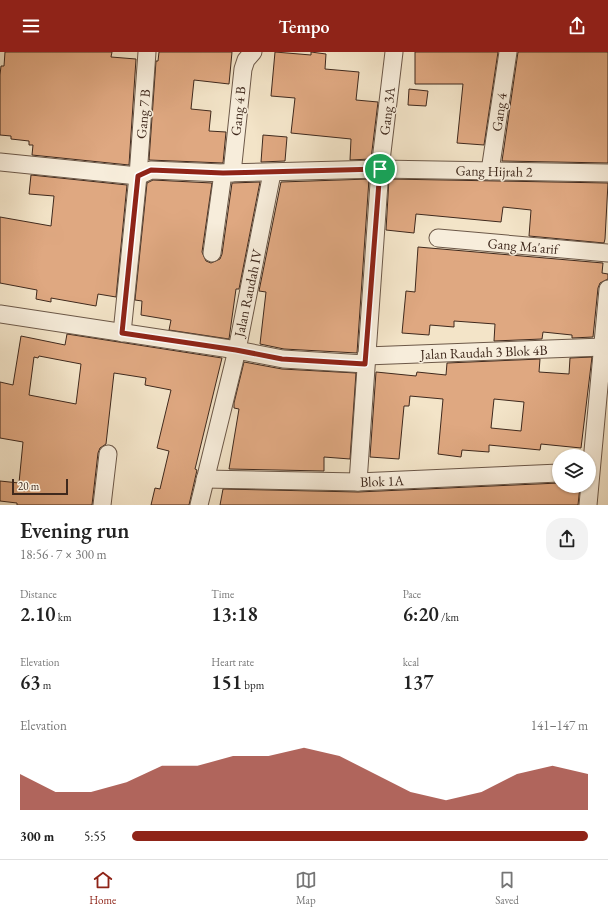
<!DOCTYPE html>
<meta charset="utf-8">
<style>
:root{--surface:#fff;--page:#f2f2f2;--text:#222;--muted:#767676;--line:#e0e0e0;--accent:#8f2418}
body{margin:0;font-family:"EB Garamond",serif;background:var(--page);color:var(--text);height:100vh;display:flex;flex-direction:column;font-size:15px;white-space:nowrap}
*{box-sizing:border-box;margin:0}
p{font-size:13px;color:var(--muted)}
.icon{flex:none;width:22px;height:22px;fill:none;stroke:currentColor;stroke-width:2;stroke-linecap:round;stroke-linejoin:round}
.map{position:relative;height:453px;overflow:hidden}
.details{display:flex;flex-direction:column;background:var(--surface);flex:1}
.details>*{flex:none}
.controls{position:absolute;left:552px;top:397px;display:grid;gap:8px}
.controls a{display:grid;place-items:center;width:44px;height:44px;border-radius:50%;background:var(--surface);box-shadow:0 1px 3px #0004;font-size:20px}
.scale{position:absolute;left:12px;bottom:10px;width:56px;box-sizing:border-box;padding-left:4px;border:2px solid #3f291d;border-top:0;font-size:11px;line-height:14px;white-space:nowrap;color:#3f291d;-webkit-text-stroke:3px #f7eddb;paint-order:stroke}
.pin{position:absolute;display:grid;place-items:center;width:34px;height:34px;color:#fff;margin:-17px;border:2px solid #fff;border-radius:50%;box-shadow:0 1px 4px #0007}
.round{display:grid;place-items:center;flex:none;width:42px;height:42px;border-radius:16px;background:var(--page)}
.summary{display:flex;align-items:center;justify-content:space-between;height:68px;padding:0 20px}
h1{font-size:22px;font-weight:600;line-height:30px}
.metrics{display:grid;grid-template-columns:repeat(3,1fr);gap:6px;height:68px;padding:4px 20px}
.metrics div{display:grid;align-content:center}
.metrics b{font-size:20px;font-weight:600}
.metrics small{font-size:11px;font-weight:400}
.metrics p{font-size:11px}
.chart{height:112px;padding:8px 20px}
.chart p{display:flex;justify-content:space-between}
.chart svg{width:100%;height:72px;margin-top:4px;fill:var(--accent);opacity:.7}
ul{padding:0 20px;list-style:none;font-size:13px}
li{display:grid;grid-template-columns:64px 48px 1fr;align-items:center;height:30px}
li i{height:10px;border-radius:5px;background:var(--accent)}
header{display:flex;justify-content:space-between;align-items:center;height:52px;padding:0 20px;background:var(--accent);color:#fff;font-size:18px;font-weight:600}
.menu{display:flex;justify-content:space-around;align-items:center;height:56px;border-top:1px solid var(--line);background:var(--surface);font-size:11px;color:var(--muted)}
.menu a{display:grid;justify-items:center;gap:2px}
.menu .on{color:var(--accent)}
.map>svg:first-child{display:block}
.building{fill:#dfa881;stroke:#3f291d;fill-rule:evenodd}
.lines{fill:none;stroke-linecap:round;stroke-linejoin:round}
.minor-casing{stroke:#6c5848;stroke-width:19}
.minor{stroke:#f7eddb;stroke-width:17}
.route-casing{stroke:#fff;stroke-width:8}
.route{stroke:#8f2418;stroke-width:5}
.labels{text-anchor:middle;stroke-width:3;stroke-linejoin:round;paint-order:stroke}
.street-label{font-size:14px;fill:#3f291d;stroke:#f7eddb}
</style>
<header><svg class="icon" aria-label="menu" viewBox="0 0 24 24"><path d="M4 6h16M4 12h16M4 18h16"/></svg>Tempo<svg class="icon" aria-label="share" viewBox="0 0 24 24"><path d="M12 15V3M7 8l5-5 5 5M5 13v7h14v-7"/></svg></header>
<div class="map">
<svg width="608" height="453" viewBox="0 0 608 453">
<rect width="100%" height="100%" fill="#f3e4c8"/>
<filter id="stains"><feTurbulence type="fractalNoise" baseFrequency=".005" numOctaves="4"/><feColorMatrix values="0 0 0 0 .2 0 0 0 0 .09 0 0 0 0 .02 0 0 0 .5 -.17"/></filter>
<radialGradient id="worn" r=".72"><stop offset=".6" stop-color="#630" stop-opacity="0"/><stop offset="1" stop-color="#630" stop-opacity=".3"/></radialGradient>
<g class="building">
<path d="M5 0H112L111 5 136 7 129 113 32 103 33 93H29V89L11 87V84L0 83V23L1 14H4Z"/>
<path d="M159 0H232L229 32 194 28 191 57 211 59 209 79 226 80 223 111 149 108 156 9H158Z"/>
<path d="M275 0 311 3V0L326 2 325 17 359 20 356 48 378 50 371 107 350 108 351 87 291 81 295 46 271 44Z"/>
<path d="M415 0H498L484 93 457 91 463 32H415Z"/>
<path d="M518 0H608V111L502 109Z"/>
<path d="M409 37 428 39 426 54 408 53Z"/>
<path d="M263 83 287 85 285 109 261 110Z"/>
<path d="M31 123 127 133 116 245 98 242 96 254 51 246V250L36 247 37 238 0 231V165L51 174 54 144 29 142Z"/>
<path d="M369 127 357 301 284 297 260 292 266 240 259 239 281 130Z"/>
<path d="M389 127 608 131 605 187 604 191 529 184 531 158 503 155 501 170 416 162 414 181 386 178Z"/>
<path d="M153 128 212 131 202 200 206 209 211 211 220 207 222 202 232 131 260 130 239 237H236L229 287 169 278 171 268 141 263 142 249 135 248 147 131Z"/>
<path d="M418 195 603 211 602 221 608 222V227L600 231 598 236 593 285 572 286V283L543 280 542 287 494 289 495 272 454 269V275L430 273 429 283 402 281 406 239 415 240Z"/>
<path d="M67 282 222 306 195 417 197 418 189 453H151L155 436 160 437 169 399 157 396 171 338 145 333 146 326 114 321 106 392 100 396 98 401 92 453H17V451L0 449V429L19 431 23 390 0 386V330L13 333 21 284 65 293ZM39 304 81 312 76 352 29 343 34 305 38 306Z"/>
<path d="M592 305 581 396 541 392 540 398 489 393V400L462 398 461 405 438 402 443 347 410 344 409 354H404L399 407 370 405 376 320 416 324 417 320 446 323 447 311 540 307 539 320 569 322 570 306ZM494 347 524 350 521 379 491 376Z"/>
<path d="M244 310 282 317 356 321 350 407 324 405V419L229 417 239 357 234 356V351Z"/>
<path d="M559 431V434H580L578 453H220L223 437 358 440Z"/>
</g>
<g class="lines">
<defs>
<g id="minor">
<path d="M0 110 138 124 151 118 223 121 380 117 608 121"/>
<path d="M490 119 508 0"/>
<path d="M232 121 243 17 246 8 253 0"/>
<path d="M438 186 608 201"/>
<path d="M212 201 223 121"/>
<path d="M0 262 237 298 283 307 365 312"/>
<path d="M122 281 138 124 147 0"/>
<path d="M366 304 603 295"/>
<path d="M205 427 358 430 559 421"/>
<path d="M358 430 380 117 394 0"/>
<path d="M102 453 108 402"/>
<path d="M199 453 237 298 272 121"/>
<path d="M588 453 608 237"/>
</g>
</defs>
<use href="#minor" class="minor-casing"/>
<use href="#minor" class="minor"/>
</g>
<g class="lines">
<defs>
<path id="route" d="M380 117 365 312 282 307 236 298 122 281 138 124 151 118 223 121Z"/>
</defs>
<use href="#route" class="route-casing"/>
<use href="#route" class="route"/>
</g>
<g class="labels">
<g class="street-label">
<text transform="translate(238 59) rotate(-84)" y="5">Gang 4 B</text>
<text transform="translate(387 59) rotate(-83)" y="5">Gang 3A</text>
<text transform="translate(499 60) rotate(-82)" y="5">Gang 4</text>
<text transform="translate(143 62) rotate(-85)" y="5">Gang 7 B</text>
<text transform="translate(494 119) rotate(1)" y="5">Gang Hijrah 2</text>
<text transform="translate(523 194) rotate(5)" y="5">Gang Ma'arif</text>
<text transform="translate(248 241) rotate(-78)" y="5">Jalan Raudah IV</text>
<text transform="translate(484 300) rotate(-2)" y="5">Jalan Raudah 3 Blok 4B</text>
<text transform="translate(382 429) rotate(-2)" y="5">Blok 1A</text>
</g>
</g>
<rect width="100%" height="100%" filter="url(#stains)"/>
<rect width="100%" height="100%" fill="url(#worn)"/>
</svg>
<div class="controls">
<a><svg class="icon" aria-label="layers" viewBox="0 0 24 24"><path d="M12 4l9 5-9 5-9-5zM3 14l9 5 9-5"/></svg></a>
</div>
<div class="scale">20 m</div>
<div class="pin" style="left:380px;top:117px;background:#1e9e55"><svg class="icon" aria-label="arrive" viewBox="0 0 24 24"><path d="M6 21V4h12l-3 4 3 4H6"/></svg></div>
</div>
<section class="details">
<div class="summary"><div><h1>Evening run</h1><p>18:56 · 7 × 300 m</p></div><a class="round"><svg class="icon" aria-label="share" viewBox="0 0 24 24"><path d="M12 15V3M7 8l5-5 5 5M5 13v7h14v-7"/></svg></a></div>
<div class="metrics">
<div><p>Distance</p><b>2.10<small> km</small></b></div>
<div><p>Time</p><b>13:18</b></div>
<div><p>Pace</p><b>6:20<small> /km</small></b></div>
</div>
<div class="metrics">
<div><p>Elevation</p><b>63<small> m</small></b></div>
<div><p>Heart rate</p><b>151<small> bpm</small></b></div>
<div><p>kcal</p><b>137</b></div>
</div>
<div class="chart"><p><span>Elevation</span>141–147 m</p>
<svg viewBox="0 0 160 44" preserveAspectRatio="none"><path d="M0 44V22L10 33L20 33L30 27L40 17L50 17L60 11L70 11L80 6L90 11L100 22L110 33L120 38L130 33L140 22L150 17L160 22V44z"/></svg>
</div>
<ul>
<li><b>300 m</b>5:55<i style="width:100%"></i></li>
</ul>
</section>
<nav class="menu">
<a class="on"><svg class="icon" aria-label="home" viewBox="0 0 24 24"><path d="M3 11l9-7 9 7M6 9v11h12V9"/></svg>Home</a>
<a><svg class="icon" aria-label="map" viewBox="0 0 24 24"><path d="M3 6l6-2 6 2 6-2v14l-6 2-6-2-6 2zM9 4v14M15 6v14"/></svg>Map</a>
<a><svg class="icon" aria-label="saved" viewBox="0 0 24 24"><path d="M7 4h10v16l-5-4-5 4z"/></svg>Saved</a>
</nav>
